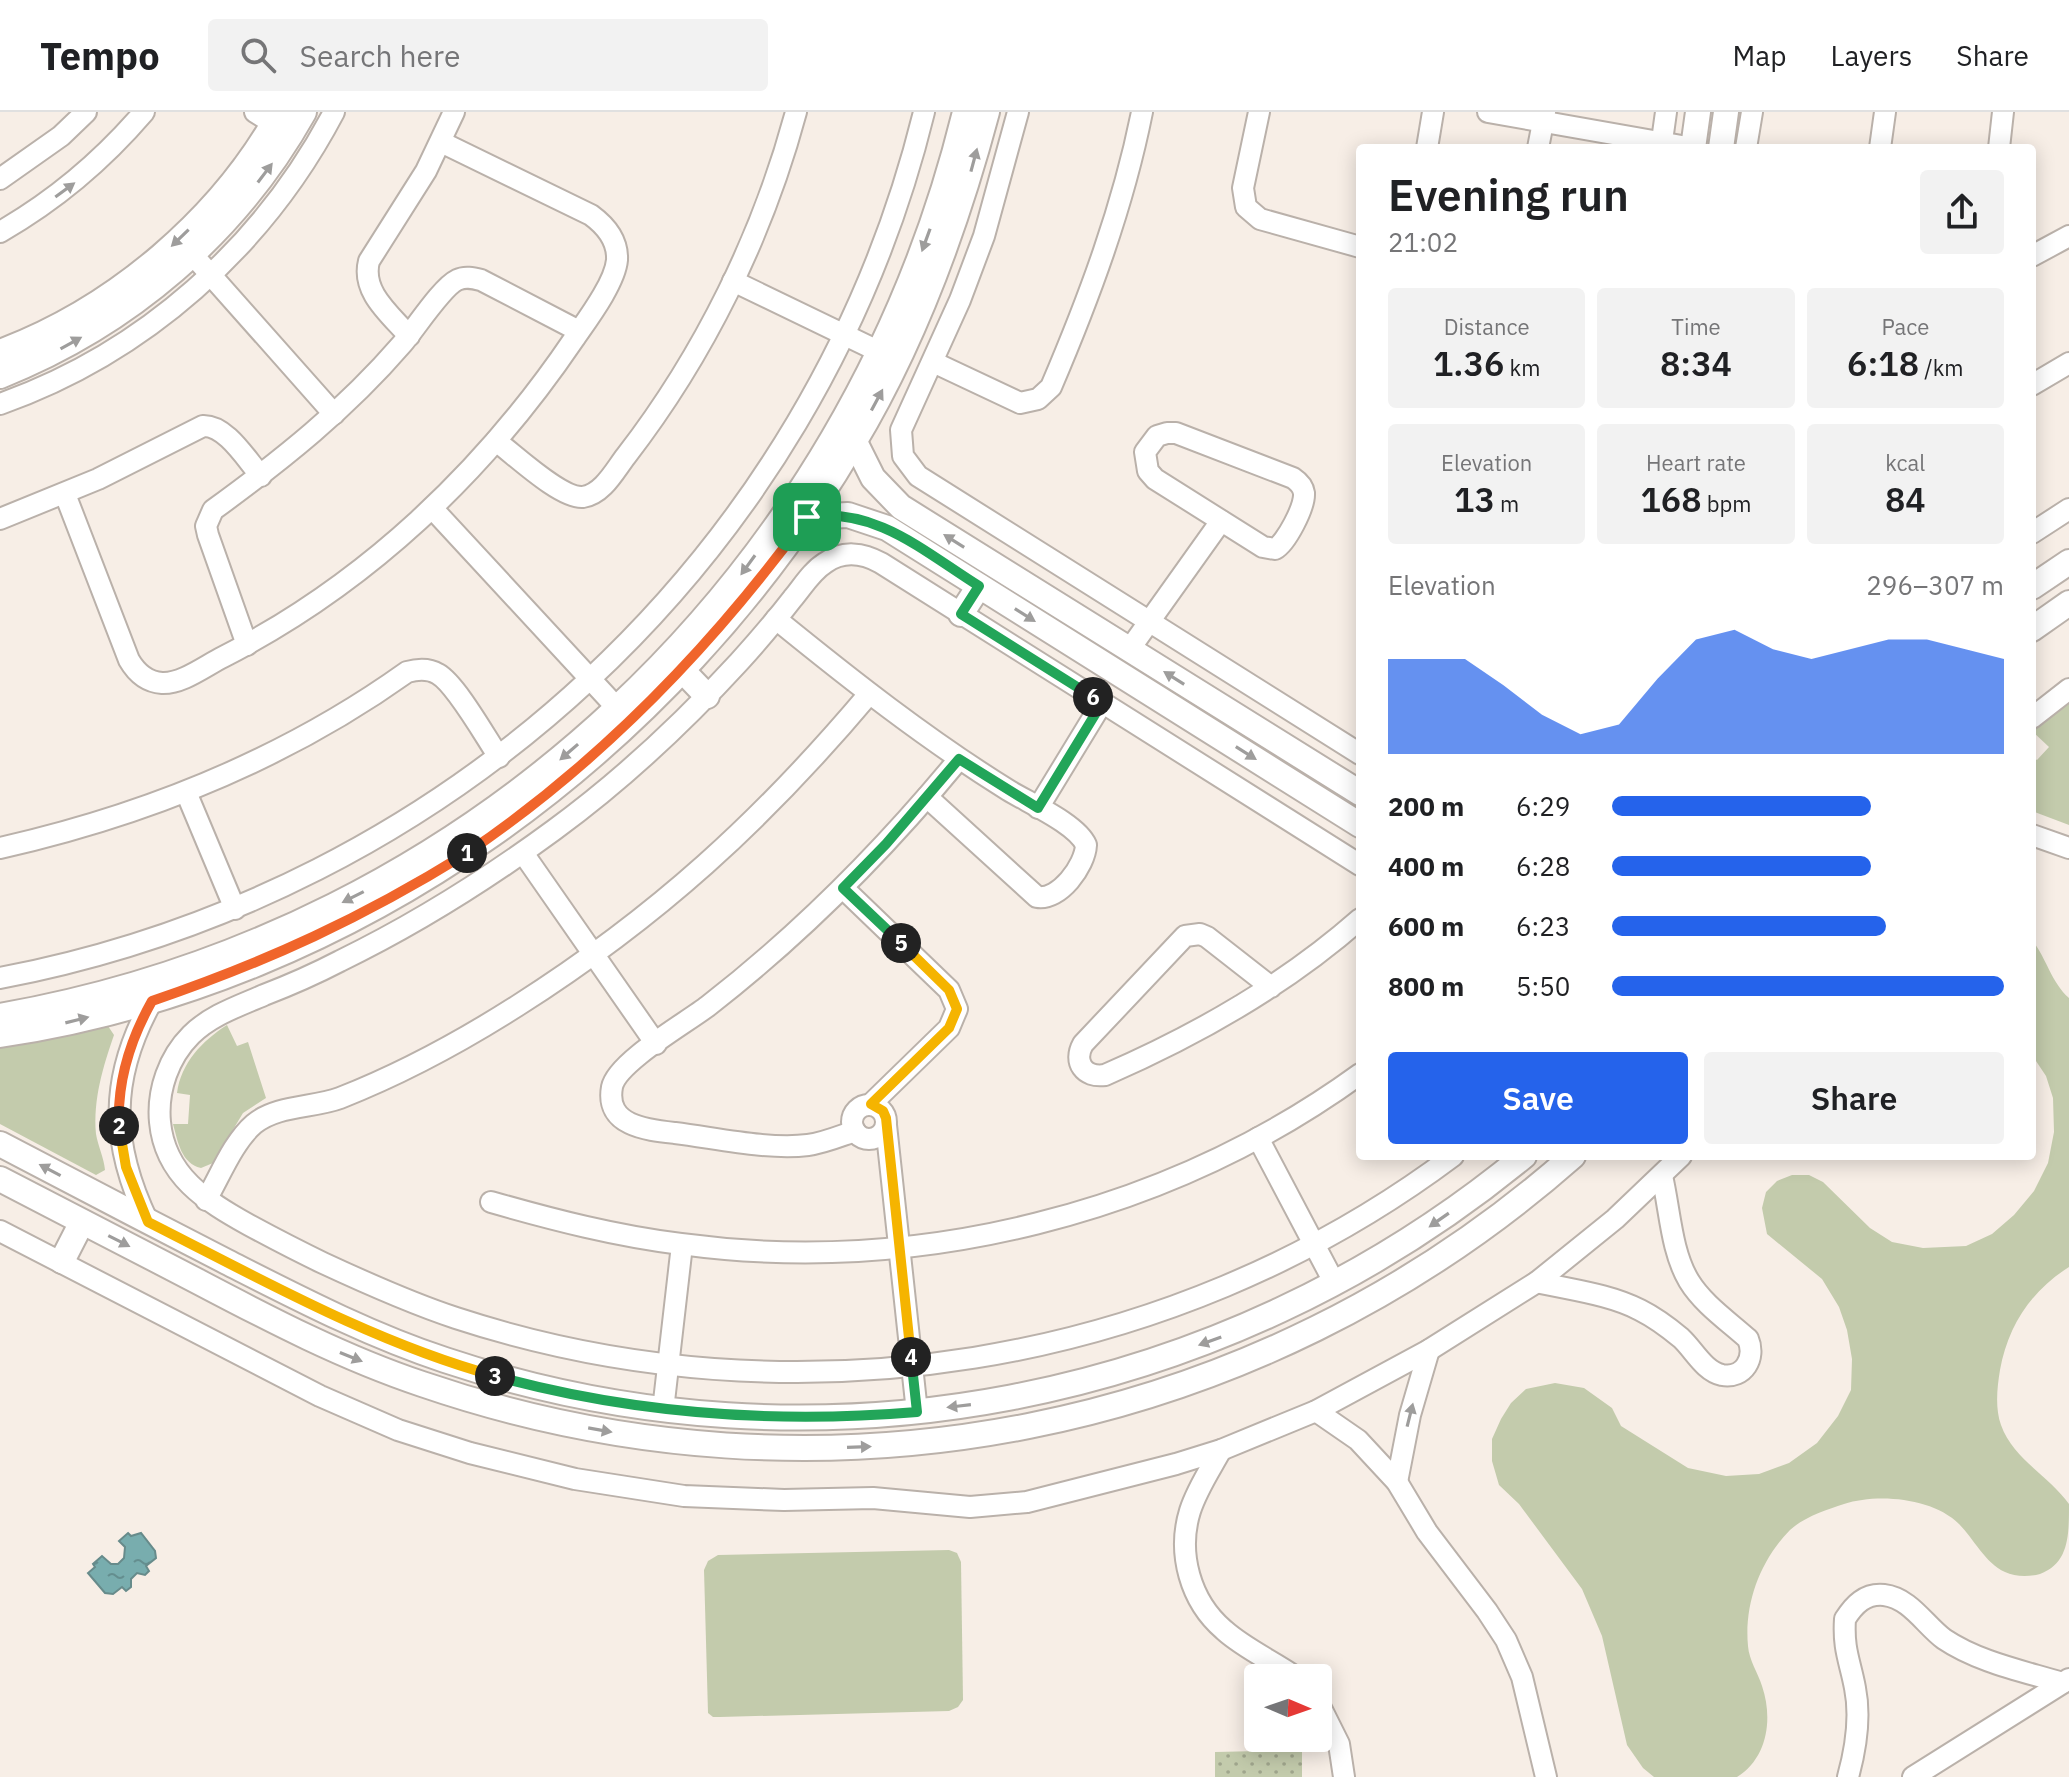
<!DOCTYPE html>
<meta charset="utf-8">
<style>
:root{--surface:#fff;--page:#f2f2f2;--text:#202124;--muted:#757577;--line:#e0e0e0;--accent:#2563eb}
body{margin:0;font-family:"IBM Plex Sans",sans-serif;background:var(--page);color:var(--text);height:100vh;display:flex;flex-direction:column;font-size:30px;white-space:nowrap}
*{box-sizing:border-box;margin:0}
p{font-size:26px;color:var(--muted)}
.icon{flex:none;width:44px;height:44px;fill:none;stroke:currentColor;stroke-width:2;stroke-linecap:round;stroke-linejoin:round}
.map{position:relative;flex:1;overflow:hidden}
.sheet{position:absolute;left:1356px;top:32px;width:680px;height:1016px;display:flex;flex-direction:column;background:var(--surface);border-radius:8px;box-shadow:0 4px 20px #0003}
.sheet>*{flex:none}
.needle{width:52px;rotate:92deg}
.tools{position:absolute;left:1244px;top:1552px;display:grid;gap:16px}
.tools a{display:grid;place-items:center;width:88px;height:88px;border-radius:8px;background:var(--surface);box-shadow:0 4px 20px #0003;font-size:40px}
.pin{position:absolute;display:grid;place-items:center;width:68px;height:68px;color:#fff;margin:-34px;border-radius:16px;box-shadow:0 4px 12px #0006}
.km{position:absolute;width:40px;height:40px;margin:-20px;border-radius:50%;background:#222;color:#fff;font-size:22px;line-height:40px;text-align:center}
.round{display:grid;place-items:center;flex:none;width:84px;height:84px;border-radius:8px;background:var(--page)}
.headline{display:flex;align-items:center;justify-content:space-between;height:136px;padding:0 32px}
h1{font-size:44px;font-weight:600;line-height:60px}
.figures{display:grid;grid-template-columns:repeat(3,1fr);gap:12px;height:136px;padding:8px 32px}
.figures div{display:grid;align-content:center;border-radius:8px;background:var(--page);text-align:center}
.figures b{font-size:34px;font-weight:600}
.figures small{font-size:22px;font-weight:400}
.figures p{font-size:22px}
.chart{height:224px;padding:16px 32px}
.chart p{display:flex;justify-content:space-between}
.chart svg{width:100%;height:144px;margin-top:8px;fill:var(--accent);opacity:.7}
.primary-button{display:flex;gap:16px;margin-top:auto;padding:16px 32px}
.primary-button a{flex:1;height:92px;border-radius:8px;background:var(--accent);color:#fff;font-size:32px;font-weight:600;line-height:92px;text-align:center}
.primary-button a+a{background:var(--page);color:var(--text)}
ul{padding:0 32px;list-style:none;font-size:26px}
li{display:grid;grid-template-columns:128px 96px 1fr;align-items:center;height:60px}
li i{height:20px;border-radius:10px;background:var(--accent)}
header{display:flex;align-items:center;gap:48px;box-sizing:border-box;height:112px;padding:0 40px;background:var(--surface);border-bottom:2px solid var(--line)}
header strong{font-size:38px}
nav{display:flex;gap:44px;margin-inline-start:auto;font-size:28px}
.search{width:560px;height:72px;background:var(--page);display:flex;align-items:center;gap:20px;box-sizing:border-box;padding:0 28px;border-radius:8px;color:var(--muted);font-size:30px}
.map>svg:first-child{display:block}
.green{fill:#c3cbac}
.park{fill:url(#park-dots)}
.water{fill:url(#water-ripples);stroke:#678b8b;stroke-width:2}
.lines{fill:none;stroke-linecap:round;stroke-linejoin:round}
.minor-casing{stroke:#bab1aa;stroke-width:24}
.tertiary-casing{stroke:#bab1aa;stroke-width:28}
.minor{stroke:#fff;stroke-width:20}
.tertiary{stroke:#fff;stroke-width:24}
.oneway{fill:#9e9d9c}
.split-1-casing{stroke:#fff;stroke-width:16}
.split-2-casing{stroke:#fff;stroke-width:16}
.split-3-casing{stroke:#fff;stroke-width:16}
.split-4-casing{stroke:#fff;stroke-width:16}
.split-5-casing{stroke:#fff;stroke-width:16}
.split-6-casing{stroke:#fff;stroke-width:16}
.split-7-casing{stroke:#fff;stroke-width:16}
.split-1{stroke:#f0652b;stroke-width:10}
.split-2{stroke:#f0652b;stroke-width:10}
.split-3{stroke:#f5b400;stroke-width:10}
.split-4{stroke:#22a559;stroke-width:10}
.split-5{stroke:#f5b400;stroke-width:10}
.split-6{stroke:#22a559;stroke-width:10}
.split-7{stroke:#22a559;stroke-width:10}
</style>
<header>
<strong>Tempo</strong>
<div class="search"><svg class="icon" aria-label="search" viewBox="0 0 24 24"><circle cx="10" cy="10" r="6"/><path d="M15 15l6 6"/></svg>Search here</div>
<nav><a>Map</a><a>Layers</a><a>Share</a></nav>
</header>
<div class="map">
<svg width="2069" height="1665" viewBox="0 0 2069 1665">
<defs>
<pattern id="park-dots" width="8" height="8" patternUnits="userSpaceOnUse" patternTransform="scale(2)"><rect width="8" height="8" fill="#c3cbac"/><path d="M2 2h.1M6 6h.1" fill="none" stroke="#a0a68d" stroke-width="1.8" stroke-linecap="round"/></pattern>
<pattern id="water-ripples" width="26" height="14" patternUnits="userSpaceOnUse" patternTransform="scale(2)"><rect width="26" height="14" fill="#78adae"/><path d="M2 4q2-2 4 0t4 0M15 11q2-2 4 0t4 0" fill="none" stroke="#648e8f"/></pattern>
</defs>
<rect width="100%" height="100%" fill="#f7eee6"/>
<g class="green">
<path d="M2069 590V713L2032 699V645L2037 648 2049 635 2032 619Z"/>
<path d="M2032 828C2047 847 2051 870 2069 886V1155C2031 1179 2008 1214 2000 1258 1997 1276 1995 1296 2001 1313 2013 1347 2050 1365 2069 1392 2069 1424 2069 1451 2040 1462 2029 1465 2015 1465 2005 1460 1985 1451 1974 1427 1959 1412 1933 1386 1878 1381 1844 1392 1826 1398 1804 1405 1790 1418 1760 1448 1744 1492 1748 1534 1749 1548 1758 1561 1762 1574 1773 1606 1768 1646 1737 1665H1654L1643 1656 1627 1633 1602 1524 1582 1477 1519 1392 1499 1373 1492 1349V1327L1501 1307 1511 1291 1526 1277 1555 1271 1584 1276 1612 1296 1621 1314 1688 1356 1726 1364 1759 1362 1789 1351 1817 1331 1838 1304 1851 1278 1852 1247 1847 1218 1839 1195 1822 1167 1767 1122 1762 1096 1766 1080 1777 1069 1792 1063H1809L1823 1070 1870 1116 1892 1130 1923 1136 1966 1134 1992 1122 2014 1103 2034 1079 2048 1051 2054 1020 2053 986 2046 964 2032 943Z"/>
<path d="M227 913 237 934 248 930 266 986 243 1001 213 1051 201 1056C181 1051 178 1030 173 1012H188L190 983 177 981C181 951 202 929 227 913Z"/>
<path d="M108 914 114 923C103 955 93 987 96 1022 98 1034 104 1046 105 1058L96 1063 0 1012V936Z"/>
<path d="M949 1438 957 1441 961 1450 963 1588 958 1595 949 1599 720 1605H713L708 1601 704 1458 708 1449 718 1443Z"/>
</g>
<path class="park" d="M1302 1638V1665H1215V1640Z"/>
<path class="water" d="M128 1421 131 1424 141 1421 155 1439 156 1446 146 1454 149 1459 145 1463 137 1461 131 1467V1475L126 1479 122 1475 113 1482 105 1481 88 1461 95 1455 93 1452 102 1444 111 1452H118L124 1446 125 1435 119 1429Z"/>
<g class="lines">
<defs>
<g id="minor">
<path d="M255 0 274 12"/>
<path d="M1018 0 984 124 960 188 901 318 903 344 918 364 1360 642"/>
<path d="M1259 0 1243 76 1246 95 1260 107 1360 135"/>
<path d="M1488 0 1693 36"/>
<path d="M1427 36 1433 0"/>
<path d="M1538 36 1545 0"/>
<path d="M1661 36 1666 0"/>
<path d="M1746 36 1752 0"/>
<path d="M1880 36 1885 0"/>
<path d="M1999 36 2003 0"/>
<path d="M0 67 61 24 86 0"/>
<path d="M0 120C56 88 102 49 144 0"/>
<path d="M193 143 334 302"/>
<path d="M2032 144 2069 124"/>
<path d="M733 169 880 240"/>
<path d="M409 224C390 202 361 180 369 149L426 59 454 0"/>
<path d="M933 250 1020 291 1038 287 1051 275C1089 186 1123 95 1142 0"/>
<path d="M2032 273 2069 251"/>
<path d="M0 292C144 241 263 135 334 0"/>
<path d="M1167 321H1176L1293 366C1299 370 1303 374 1304 381 1305 395 1286 431 1275 437L1263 435 1155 367 1148 359 1145 340 1157 324Z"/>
<path d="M496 329C515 343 561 387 583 385 603 382 615 358 626 344 704 243 763 123 796 0"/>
<path d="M65 382 129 548C136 560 146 570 162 571 182 572 205 554 223 545 366 472 484 360 574 227 587 208 615 171 617 148 618 128 606 114 591 103L441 30"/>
<path d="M432 396 618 597"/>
<path d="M0 407 98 367 203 314C226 313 246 347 261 364"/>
<path d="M2032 421 2069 397"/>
<path d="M776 507C851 568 926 627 1008 678 1029 691 1077 712 1086 733 1085 754 1059 789 1037 785L927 685"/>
<path d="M247 533 208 423 206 414 213 398C282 348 346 297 402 232 415 217 442 175 457 168 465 164 473 166 481 168L579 219"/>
<path d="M1129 538 1221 409"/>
<path d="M2032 606 2069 577"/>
<path d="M186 680 235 797"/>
<path d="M1038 696 1102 591"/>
<path d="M2032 723 2069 736"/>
<path d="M0 736C146 703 285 647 407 560 418 557 428 556 438 562 456 572 486 626 499 645"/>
<path d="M523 741 656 932"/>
<path d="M1360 753 881 451C863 441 843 438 825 451 812 459 803 474 793 486 776 508 758 529 739 550 683 611 621 669 554 718 486 768 416 812 340 849 315 862 290 873 264 883 239 894 211 903 191 923 169 945 157 978 160 1010 165 1064 206 1089 249 1113 273 1126 298 1139 323 1151 366 1171 410 1191 456 1206 792 1316 1170 1256 1453 1044"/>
<path d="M843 776 949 878 957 897 949 916 871 992"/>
<path d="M0 866C447 781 815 445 924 0"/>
<path d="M1271 875 1207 825 1200 822 1185 824 1083 932C1073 950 1084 966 1105 963 1197 923 1284 874 1360 807"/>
<circle cx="869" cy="1010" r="17"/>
<path d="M886 1013 917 1300"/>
<path d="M855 1019C840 1024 824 1031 808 1033 768 1038 716 1026 675 1021 647 1018 605 1014 612 975 617 950 686 911 708 894 802 821 884 738 959 647"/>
<path d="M1258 1026 1335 1172"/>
<path d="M206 1088C220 1064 233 1030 254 1012 277 993 313 996 340 986 401 962 462 929 517 894 657 805 762 709 869 582"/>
<path d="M491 1090C554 1108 616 1124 681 1132 917 1164 1167 1102 1360 962"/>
<path d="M148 1110C110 1031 109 966 152 889"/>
<path d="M0 1119 320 1284 398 1318 470 1341 575 1367 684 1384 784 1388 873 1386 970 1395 1027 1390 1176 1352 1221 1338 1316 1299 1429 1238 1537 1170 1615 1107 1681 1044"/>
<path d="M1537 1170C1571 1178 1609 1182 1640 1198 1654 1205 1669 1216 1681 1226 1694 1238 1704 1259 1722 1263 1744 1267 1756 1246 1748 1227 1728 1209 1703 1192 1689 1169 1671 1139 1670 1098 1662 1064"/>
<path d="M663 1298 682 1133"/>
<path d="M1316 1299 1358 1328 1397 1370 1427 1420 1487 1499 1506 1528 1522 1565 1546 1665"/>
<path d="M1221 1338C1210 1358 1197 1377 1190 1399 1177 1441 1190 1489 1224 1518 1245 1537 1273 1549 1297 1566"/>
<path d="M1397 1370 1410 1303 1429 1238"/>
<path d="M1318 1590 1339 1632 1344 1665"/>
<path d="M1848 1665C1856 1636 1861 1606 1855 1576 1850 1549 1843 1538 1845 1507 1854 1493 1865 1481 1884 1483 1910 1486 1925 1513 1944 1527 1978 1550 2023 1559 2062 1571"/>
<path d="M1913 1665 2069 1567"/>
</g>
<g id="tertiary">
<path d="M1693 36 1698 0"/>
<path d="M1721 36 1726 0"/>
<path d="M0 240C115 197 221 107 280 0"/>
<path d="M0 264C128 213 236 121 304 0"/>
<path d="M855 330 873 366 901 395 1360 681"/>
<path d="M807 405 848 403 887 416 1360 713"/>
<path d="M2032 475 2069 450"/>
<path d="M961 502 979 474"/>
<path d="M2032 517 2069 491"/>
<path d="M682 558 707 584"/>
<path d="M0 904C473 821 851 467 965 0"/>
<path d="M0 923C355 870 672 639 853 332 915 229 956 116 987 0"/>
<path d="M0 1032C76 1072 151 1111 227 1150 298 1186 369 1223 445 1248 816 1372 1223 1292 1524 1044"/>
<path d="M0 1067C66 1101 131 1135 197 1169 271 1208 344 1246 422 1272 821 1409 1257 1323 1573 1044"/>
<path d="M62 1149 82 1110"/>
</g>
</defs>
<use href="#minor" class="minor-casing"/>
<use href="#tertiary" class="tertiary-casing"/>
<use href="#minor" class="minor"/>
<use href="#tertiary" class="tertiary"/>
</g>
<defs><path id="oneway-solid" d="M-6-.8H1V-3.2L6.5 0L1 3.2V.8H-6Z" transform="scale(2)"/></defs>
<g class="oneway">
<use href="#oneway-solid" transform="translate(974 48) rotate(-75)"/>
<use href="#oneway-solid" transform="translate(265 61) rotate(-53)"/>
<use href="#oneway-solid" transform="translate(65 78) rotate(-36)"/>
<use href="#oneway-solid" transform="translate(180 126) rotate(136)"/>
<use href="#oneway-solid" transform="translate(926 128) rotate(110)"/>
<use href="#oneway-solid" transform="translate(71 231) rotate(-29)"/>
<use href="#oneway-solid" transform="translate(877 288) rotate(-62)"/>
<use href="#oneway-solid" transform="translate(954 429) rotate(-148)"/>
<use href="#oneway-solid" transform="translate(748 453) rotate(126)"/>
<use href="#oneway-solid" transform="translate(1025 503) rotate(32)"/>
<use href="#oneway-solid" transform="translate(1174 566) rotate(-148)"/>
<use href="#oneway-solid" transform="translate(569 640) rotate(139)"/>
<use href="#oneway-solid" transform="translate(1246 641) rotate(32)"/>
<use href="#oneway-solid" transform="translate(353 785) rotate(153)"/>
<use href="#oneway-solid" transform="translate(77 908) rotate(-14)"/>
<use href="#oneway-solid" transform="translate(50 1058) rotate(-152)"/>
<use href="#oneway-solid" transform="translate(1439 1108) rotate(145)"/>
<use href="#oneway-solid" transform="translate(119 1129) rotate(27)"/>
<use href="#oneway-solid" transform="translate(1210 1229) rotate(160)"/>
<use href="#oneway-solid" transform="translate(351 1245) rotate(22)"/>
<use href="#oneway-solid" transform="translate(959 1294) rotate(173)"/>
<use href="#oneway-solid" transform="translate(1410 1303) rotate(-76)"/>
<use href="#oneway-solid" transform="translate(600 1318) rotate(10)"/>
<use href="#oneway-solid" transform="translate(859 1335) rotate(-2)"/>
</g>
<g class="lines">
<defs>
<path id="split-1" d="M467 741C601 650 712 535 807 405"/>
<path id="split-2" d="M119 1014C117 968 130 928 152 889 269 849 362 806 467 741"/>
<path id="split-3" d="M119 1014 126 1055 148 1110C261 1167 372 1230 495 1264"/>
<path id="split-4" d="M495 1264C634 1302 774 1312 917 1300L911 1245"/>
<path id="split-5" d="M901 831 949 878 957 897 949 916 871 992 883 999 886 1006 911 1245"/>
<path id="split-6" d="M901 831 843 776 886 732 959 647 1038 696 1102 591 1093 585"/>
<path id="split-7" d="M807 405C876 395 923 439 979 474L961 502 1093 585"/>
</defs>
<use href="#split-1" class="split-1-casing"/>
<use href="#split-2" class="split-2-casing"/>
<use href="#split-3" class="split-3-casing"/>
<use href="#split-4" class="split-4-casing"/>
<use href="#split-5" class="split-5-casing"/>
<use href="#split-6" class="split-6-casing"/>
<use href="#split-7" class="split-7-casing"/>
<use href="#split-1" class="split-1"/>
<use href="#split-2" class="split-2"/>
<use href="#split-3" class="split-3"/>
<use href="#split-4" class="split-4"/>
<use href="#split-5" class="split-5"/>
<use href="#split-6" class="split-6"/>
<use href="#split-7" class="split-7"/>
</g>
</svg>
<div class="tools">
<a><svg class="needle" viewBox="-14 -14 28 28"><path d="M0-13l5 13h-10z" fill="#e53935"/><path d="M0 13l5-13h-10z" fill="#757577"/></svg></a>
</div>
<div class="pin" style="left:807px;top:405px;background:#1e9e55"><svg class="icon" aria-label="arrive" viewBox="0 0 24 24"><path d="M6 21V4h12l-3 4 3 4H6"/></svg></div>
<b class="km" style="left:467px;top:741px">1</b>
<b class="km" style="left:119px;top:1014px">2</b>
<b class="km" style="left:495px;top:1264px">3</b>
<b class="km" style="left:911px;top:1245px">4</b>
<b class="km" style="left:901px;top:831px">5</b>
<b class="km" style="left:1093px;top:585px">6</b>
<section class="sheet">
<div class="headline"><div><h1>Evening run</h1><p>21:02</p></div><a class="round"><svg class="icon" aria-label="share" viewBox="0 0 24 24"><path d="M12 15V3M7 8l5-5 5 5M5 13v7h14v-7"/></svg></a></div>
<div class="figures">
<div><p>Distance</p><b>1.36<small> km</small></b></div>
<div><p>Time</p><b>8:34</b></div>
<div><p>Pace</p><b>6:18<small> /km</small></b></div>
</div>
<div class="figures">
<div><p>Elevation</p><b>13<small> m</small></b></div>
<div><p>Heart rate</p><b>168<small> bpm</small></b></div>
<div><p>kcal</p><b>84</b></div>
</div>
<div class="chart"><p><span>Elevation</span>296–307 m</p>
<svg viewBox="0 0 160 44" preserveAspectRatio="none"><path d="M0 44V15L10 15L20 15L30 23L40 32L50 38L60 35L70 21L80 9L90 6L100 12L110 15L120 12L130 9L140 9L150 12L160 15V44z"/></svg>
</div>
<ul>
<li><b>200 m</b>6:29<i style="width:66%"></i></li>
<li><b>400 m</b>6:28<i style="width:66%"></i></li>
<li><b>600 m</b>6:23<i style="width:70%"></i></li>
<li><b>800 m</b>5:50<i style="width:100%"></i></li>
</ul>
<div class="primary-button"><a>Save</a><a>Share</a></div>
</section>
</div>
